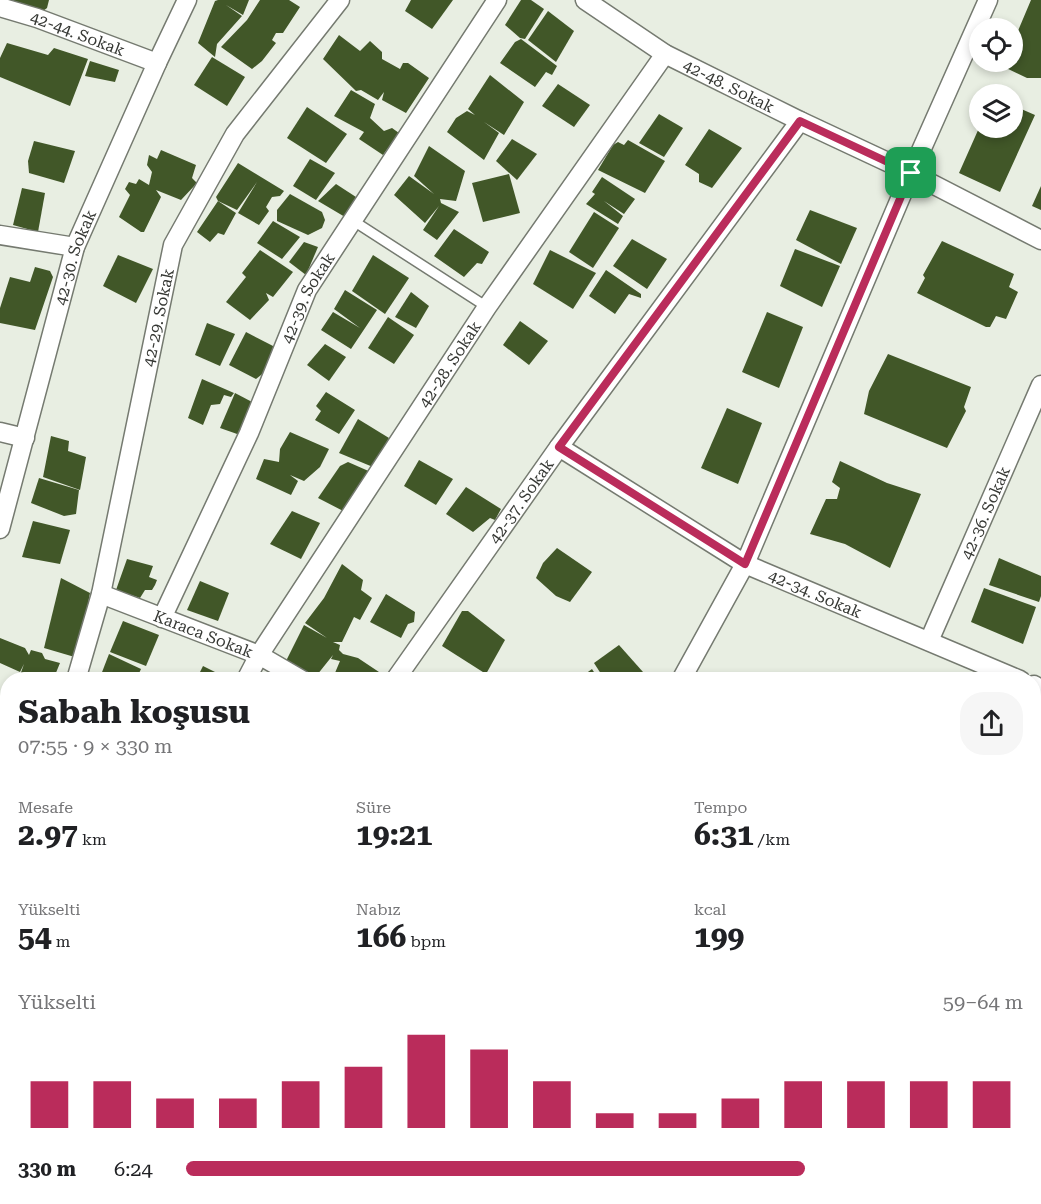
<!DOCTYPE html>
<html lang="tr">
<meta charset="utf-8">
<style>
:root{--surface:#fff;--page:#f6f6f6;--text:#202124;--muted:#757577;--accent:#ba2c5b}
body{margin:0;font-family:"Roboto Serif",serif;background:var(--page);color:var(--text);height:100vh;display:flex;flex-direction:column;font-size:22px;white-space:nowrap}
*{box-sizing:border-box;margin:0}
p{font-size:20px;color:var(--muted)}
.icon{flex:none;width:33px;height:33px;fill:none;stroke:currentColor;stroke-width:2;stroke-linecap:round;stroke-linejoin:round}
.map{position:relative;flex:1;overflow:hidden}
.sheet{position:absolute;left:0px;top:672px;width:1041px;height:532px;display:flex;flex-direction:column;background:var(--surface);border-radius:24px 24px 0 0;box-shadow:0 3px 9px #0003}
.sheet>*{flex:none}
.tools{position:absolute;left:969px;top:18px;display:grid;gap:12px}
.tools a{display:grid;place-items:center;width:54px;height:54px;border-radius:50%;background:var(--surface);box-shadow:0 3px 9px #0003;font-size:30px}
.pin{position:absolute;display:grid;place-items:center;width:51px;height:51px;color:#fff;margin:-26px;border-radius:12px;box-shadow:0 3px 9px #0006}
.round{display:grid;place-items:center;flex:none;width:63px;height:63px;border-radius:24px;background:var(--page)}
.head{display:flex;align-items:center;justify-content:space-between;height:102px;padding:0 18px}
h1{font-size:33px;font-weight:700;line-height:45px}
.metrics{display:grid;grid-template-columns:repeat(3,1fr);gap:9px;height:102px;padding:6px 18px}
.metrics div{display:grid;align-content:center}
.metrics b{font-size:30px;font-weight:700}
.metrics small{font-size:16px;font-weight:400}
.metrics p{font-size:16px}
.chart{height:168px;padding:12px 18px}
.chart p{display:flex;justify-content:space-between}
.chart svg{width:100%;height:108px;margin-top:6px;stroke:var(--accent);stroke-width:6}
ul{padding:0 18px;list-style:none;font-size:20px}
li{display:grid;grid-template-columns:96px 72px 1fr;align-items:center;height:45px}
li i{height:15px;border-radius:8px;background:var(--accent)}
.map>svg:first-child{display:block}
.built{fill:#dbe5d2}
.building{fill:#415728}
.lines{fill:none;stroke-linecap:round;stroke-linejoin:round}
.lane-casing{stroke:#757a70;stroke-width:12}
.street-casing{stroke:#757a70;stroke-width:21}
.lane{stroke:#fff;stroke-width:9}
.street{stroke:#fff;stroke-width:18}
.route-casing{stroke:#fff;stroke-width:12}
.route{stroke:#ba2c5b;stroke-width:8}
.labels{text-anchor:middle;stroke-width:6;stroke-linejoin:round;paint-order:stroke}
.street-label{font-size:16px;fill:#363834;stroke:#fff}
</style>
<div class="map">
<svg width="1041" height="1204" viewBox="0 0 1041 1204">
<rect width="100%" height="100%" fill="#e8eee2"/>
<path class="built" d="M544 1197H684L701 1204H541Z"/>
<g class="building">
<path d="M11 0H49L47 8 43 11Z"/>
<path d="M218 0H249L243 15 226 5 242 16 217 44 215 57 198 43 215 1Z"/>
<path d="M260 0H289L300 7 283 33H276L272 40 276 43 262 61 252 69 221 47 247 20Z"/>
<path d="M411 0H453L432 29 405 11Z"/>
<path d="M521 0H531L544 9 525 39 520 38 505 25Z"/>
<path d="M1031 0H1041V78H1027L1004 67 1006 62H1012V45Z"/>
<path d="M548 11 574 31 556 62 528 40Z"/>
<path d="M339 35 360 51 370 41 382 52V59L400 69 403 63H408L429 78 406 113 382 100 384 92 378 100 361 90 356 91 323 59Z"/>
<path d="M521 39 557 66 552 75 546 72 535 87 500 63 515 42Z"/>
<path d="M7 43 48 55 54 48 88 59 70 106 0 77V58Z"/>
<path d="M212 57 245 77 227 106 194 85Z"/>
<path d="M90 61 119 70 115 82 85 76Z"/>
<path d="M490 75 524 102 504 135 484 122 499 133 484 160 447 132 456 118 467 111 475 115 468 109Z"/>
<path d="M558 84 590 105 574 127 542 106Z"/>
<path d="M351 90 375 104 370 118 384 131 392 128 399 133 383 155 359 139 364 132 334 116Z"/>
<path d="M1012 105 1035 115 1000 192 959 173 979 128H1012Z"/>
<path d="M307 107 347 134 326 163 287 138Z"/>
<path d="M659 114 683 128 664 157 639 143Z"/>
<path d="M709 129 742 148 712 188 699 182V174L685 165Z"/>
<path d="M512 139 537 154 517 180 496 161Z"/>
<path d="M628 140 665 161 645 193 598 170 613 145 618 142 624 145Z"/>
<path d="M34 141 75 151 64 183 29 173 28 161Z"/>
<path d="M429 146 465 171 456 201 440 199 441 203 459 212 437 240 423 230 439 206 425 223 394 195 409 176 434 194 414 176Z"/>
<path d="M161 150 196 165 192 178 197 183 181 200 156 190 161 197 144 232H141L119 217 130 195 125 189 129 182 136 184 139 179 149 185 152 172 147 165 149 155 157 159Z"/>
<path d="M310 159 335 173 316 200 293 186Z"/>
<path d="M238 163 284 191 280 196 272 197 266 207 269 211 259 225 238 213 257 182 237 210 218 201 216 197Z"/>
<path d="M509 174 520 213 483 222 472 183Z"/>
<path d="M602 177 635 199 624 214 604 201 623 216 618 224 586 204 595 194 592 192Z"/>
<path d="M336 184 356 197 345 217 318 201Z"/>
<path d="M1041 186V210L1032 206Z"/>
<path d="M22 188 45 193 38 232 13 225Z"/>
<path d="M290 194 322 212 325 220 322 228 308 235 277 221V210Z"/>
<path d="M218 201 236 213 224 235 218 233 210 242 197 232Z"/>
<path d="M810 210 857 228 841 264 796 240Z"/>
<path d="M594 212 619 228 593 268 569 252Z"/>
<path d="M273 221 300 237 282 259 257 243Z"/>
<path d="M454 229 489 252 482 264 477 263 464 277 434 256Z"/>
<path d="M632 239 667 259 647 289 613 266Z"/>
<path d="M942 241 1014 274 1009 287 1018 292 1006 319 996 316 990 327H986L917 293 925 278 923 275Z"/>
<path d="M304 242 318 247 306 275 289 262Z"/>
<path d="M795 249 840 266 822 307 780 286Z"/>
<path d="M260 250 293 272 273 297 266 293 269 300 250 320 226 302 246 277 242 273Z"/>
<path d="M550 250 596 273 573 309 533 284Z"/>
<path d="M118 255 153 269 136 303 103 286Z"/>
<path d="M373 255 409 278 385 314 352 291Z"/>
<path d="M35 267 50 271 53 277 35 330 0 323V308L10 277 30 282Z"/>
<path d="M606 270 641 294V298L629 294 615 314 589 296Z"/>
<path d="M345 290 377 310 351 349 321 330 333 312 360 328 334 309Z"/>
<path d="M411 292 429 306 416 328 395 317Z"/>
<path d="M767 312 803 327 779 388 742 372Z"/>
<path d="M388 317 414 335 394 364 368 348Z"/>
<path d="M520 321 548 341 529 365 503 345Z"/>
<path d="M207 323 235 334 220 366 195 355Z"/>
<path d="M246 332 275 347 266 371 256 379 229 365Z"/>
<path d="M325 344 346 357 329 381 307 365Z"/>
<path d="M888 354 971 387 964 407 966 411 947 448 864 414 869 391Z"/>
<path d="M202 379 234 393 231 397 224 395 220 404 211 405 203 425 188 418Z"/>
<path d="M326 392 355 410 339 434 315 420 321 411 316 406Z"/>
<path d="M235 393 254 403 240 435 220 428Z"/>
<path d="M727 408 762 423 738 484 701 468Z"/>
<path d="M358 419 389 438 373 467 339 453Z"/>
<path d="M290 432 329 449 320 467 304 481 290 475 298 481 291 495 256 479 264 459 279 462 280 449Z"/>
<path d="M51 436 69 441 68 451 86 457 80 490 43 477Z"/>
<path d="M419 460 453 479 436 505 404 486Z"/>
<path d="M840 461 887 483 921 494 890 568 845 544 810 534 826 499H837L840 488 832 482Z"/>
<path d="M348 462 373 473 349 514 318 498 340 466Z"/>
<path d="M39 478 79 490 76 514 64 516 31 503Z"/>
<path d="M466 487 501 509 495 520 490 518 473 532 446 514Z"/>
<path d="M292 511 320 523 301 559 270 544Z"/>
<path d="M33 521 70 530 60 564 22 557Z"/>
<path d="M557 548 592 572 570 602 556 596 536 578 543 563Z"/>
<path d="M999 558 1041 576V596L1039 602 989 585Z"/>
<path d="M127 559 153 566 149 577 157 580 155 585 152 590H145L140 598 116 590Z"/>
<path d="M342 564 363 580 361 590 372 598 360 620 354 617 342 642H333L340 645 339 650 343 654 358 658 379 672 375 680H332L340 661 331 659 333 655 313 680 286 661 304 625 327 638 305 623 324 598Z"/>
<path d="M61 578 90 593 78 658 44 648Z"/>
<path d="M200 581 229 593 218 621 187 610Z"/>
<path d="M984 588 1036 607 1023 644 971 622Z"/>
<path d="M386 594 415 612 414 622 408 624 401 638 370 622Z"/>
<path d="M462 611H468L505 640 486 674 442 646Z"/>
<path d="M123 621 159 635 146 666 110 652Z"/>
<path d="M0 638 25 648 29 655 31 650 42 653 45 659 60 663 53 680H22L19 678 24 664 20 672 0 663Z"/>
<path d="M619 645 643 672 635 680H605L594 663Z"/>
<path d="M109 654 141 669 136 680H99Z"/>
<path d="M203 666 231 680H196Z"/>
<path d="M592 669 599 680H577Z"/>
<path d="M2 721 8 722V746L0 744Z"/>
<path d="M0 753 8 756V788L0 786Z"/>
<path d="M1034 753 1041 755V771L1034 786Z"/>
<path d="M0 789 8 792V850H0Z"/>
<path d="M1034 819 1041 822V862L1034 858Z"/>
<path d="M1034 910 1041 913V947L1034 944Z"/>
<path d="M2 953 8 955V969L0 965Z"/>
<path d="M0 988 8 992V1002L2 1014 0 1013Z"/>
<path d="M8 1034V1060L0 1057Z"/>
<path d="M0 1061 8 1064V1101L0 1098Z"/>
<path d="M0 1103 8 1105V1138L0 1133Z"/>
<path d="M1041 1122V1176L1034 1172V1134Z"/>
<path d="M37 1197H48L64 1204H29L30 1200H35Z"/>
<path d="M247 1197H275L271 1204H244Z"/>
<path d="M290 1197H337L334 1204H300L289 1200Z"/>
<path d="M445 1197H466L483 1204H441Z"/>
<path d="M557 1197H628L637 1201 636 1204H554Z"/>
<path d="M824 1197H857L854 1204H821Z"/>
</g>
<g class="lines">
<defs>
<path id="lane" d="M352 220 487 307"/>
<g id="street">
<path id="s1" d="M585 0 665 54 800 121 911 173 1041 240"/>
<path id="s2" d="M0 7 37 18 157 63"/>
<path d="M0 235 75 247"/>
<path d="M0 432 25 438"/>
<path id="s3" d="M559 447 745 564 1020 680"/>
<path id="s4" d="M0 529 75 247 157 63 187 0"/>
<path id="s5" d="M101 594 259 655 302 680"/>
<path id="s6" d="M162 618 249 433 307 290 497 0"/>
<path id="s7" d="M929 641 1041 385"/>
<path id="s8" d="M76 680 101 594 173 245 235 134 340 0"/>
<path id="s9" d="M246 680 259 655 487 307 665 54"/>
<path id="s10" d="M395 680 559 447 800 121"/>
<path d="M681 680 745 564 911 173 988 0"/>
<path d="M1034 685 1041 689"/>
<path d="M0 872 8 873"/>
<path d="M1034 886 1041 889"/>
<path d="M0 915 8 899"/>
<path d="M1034 1031 1041 1015"/>
<path d="M1034 1084 1041 1088"/>
<path d="M0 1155 8 1159"/>
<path d="M0 1192 8 1175"/>
<path d="M96 1197 112 1204"/>
<path d="M731 1197 747 1204"/>
<path d="M942 1197 956 1204"/>
<path d="M353 1204 356 1197"/>
<path d="M522 1204 525 1197"/>
</g>
</defs>
<use href="#lane" class="lane-casing"/>
<use href="#street" class="street-casing"/>
<use href="#lane" class="lane"/>
<use href="#street" class="street"/>
</g>
<g class="lines">
<defs>
<path id="route" d="M800 121 911 173 745 564 559 447Z"/>
</defs>
<use href="#route" class="route-casing"/>
<use href="#route" class="route"/>
</g>
<g class="labels">
<g class="street-label">
<text dy="6" stroke="none"><textPath href="#s2" startOffset="82">42-44. Sokak</textPath></text>
<text dy="6" stroke="none"><textPath href="#s1" startOffset="168">42-48. Sokak</textPath></text>
<text dy="6" stroke="none"><textPath href="#s4" startOffset="282">42-30. Sokak</textPath></text>
<text dy="6" stroke="none"><textPath href="#s6" startOffset="352">42-39. Sokak</textPath></text>
<text dy="6" stroke="none"><textPath href="#s8" startOffset="372">42-29. Sokak</textPath></text>
<text dy="6" stroke="none"><textPath href="#s9" startOffset="376">42-28. Sokak</textPath></text>
<text dy="6" stroke="none"><textPath href="#s10" startOffset="219">42-37. Sokak</textPath></text>
<text dy="6" stroke="none"><textPath href="#s7" startOffset="140">42-36. Sokak</textPath></text>
<text dy="6" stroke="none"><textPath href="#s3" startOffset="296">42-34. Sokak</textPath></text>
<text dy="6" stroke="none"><textPath href="#s5" startOffset="110">Karaca Sokak</textPath></text>
</g>
</g>
</svg>
<div class="tools">
<a><svg class="icon" aria-label="locate" viewBox="0 0 24 24"><circle cx="12" cy="12" r="6"/><path d="M12 2v4M12 18v4M2 12h4M18 12h4"/></svg></a>
<a><svg class="icon" aria-label="layers" viewBox="0 0 24 24"><path d="M12 4l9 5-9 5-9-5zM3 14l9 5 9-5"/></svg></a>
</div>
<div class="pin" style="left:911px;top:173px;background:#1e9e55"><svg class="icon" aria-label="arrive" viewBox="0 0 24 24"><path d="M6 21V4h12l-3 4 3 4H6"/></svg></div>
<section class="sheet">
<div class="head"><div><h1>Sabah koşusu</h1><p>07:55 · 9 × 330 m</p></div><a class="round"><svg class="icon" aria-label="share" viewBox="0 0 24 24"><path d="M12 15V3M7 8l5-5 5 5M5 13v7h14v-7"/></svg></a></div>
<div class="metrics">
<div><p>Mesafe</p><b>2.97<small> km</small></b></div>
<div><p>Süre</p><b>19:21</b></div>
<div><p>Tempo</p><b>6:31<small> /km</small></b></div>
</div>
<div class="metrics">
<div><p>Yükselti</p><b>54<small> m</small></b></div>
<div><p>Nabız</p><b>166<small> bpm</small></b></div>
<div><p>kcal</p><b>199</b></div>
</div>
<div class="chart"><p><span>Yükselti</span>59–64 m</p>
<svg viewBox="0 0 160 44" preserveAspectRatio="none"><path d="M5 44V25M15 44V25M25 44V32M35 44V32M45 44V25M55 44V19M65 44V6M75 44V12M85 44V25M95 44V38M105 44V38M115 44V32M125 44V25M135 44V25M145 44V25M155 44V25"/></svg>
</div>
<ul>
<li><b>330 m</b>6:24<i style="width:74%"></i></li>
</ul>
</section>
</div>
